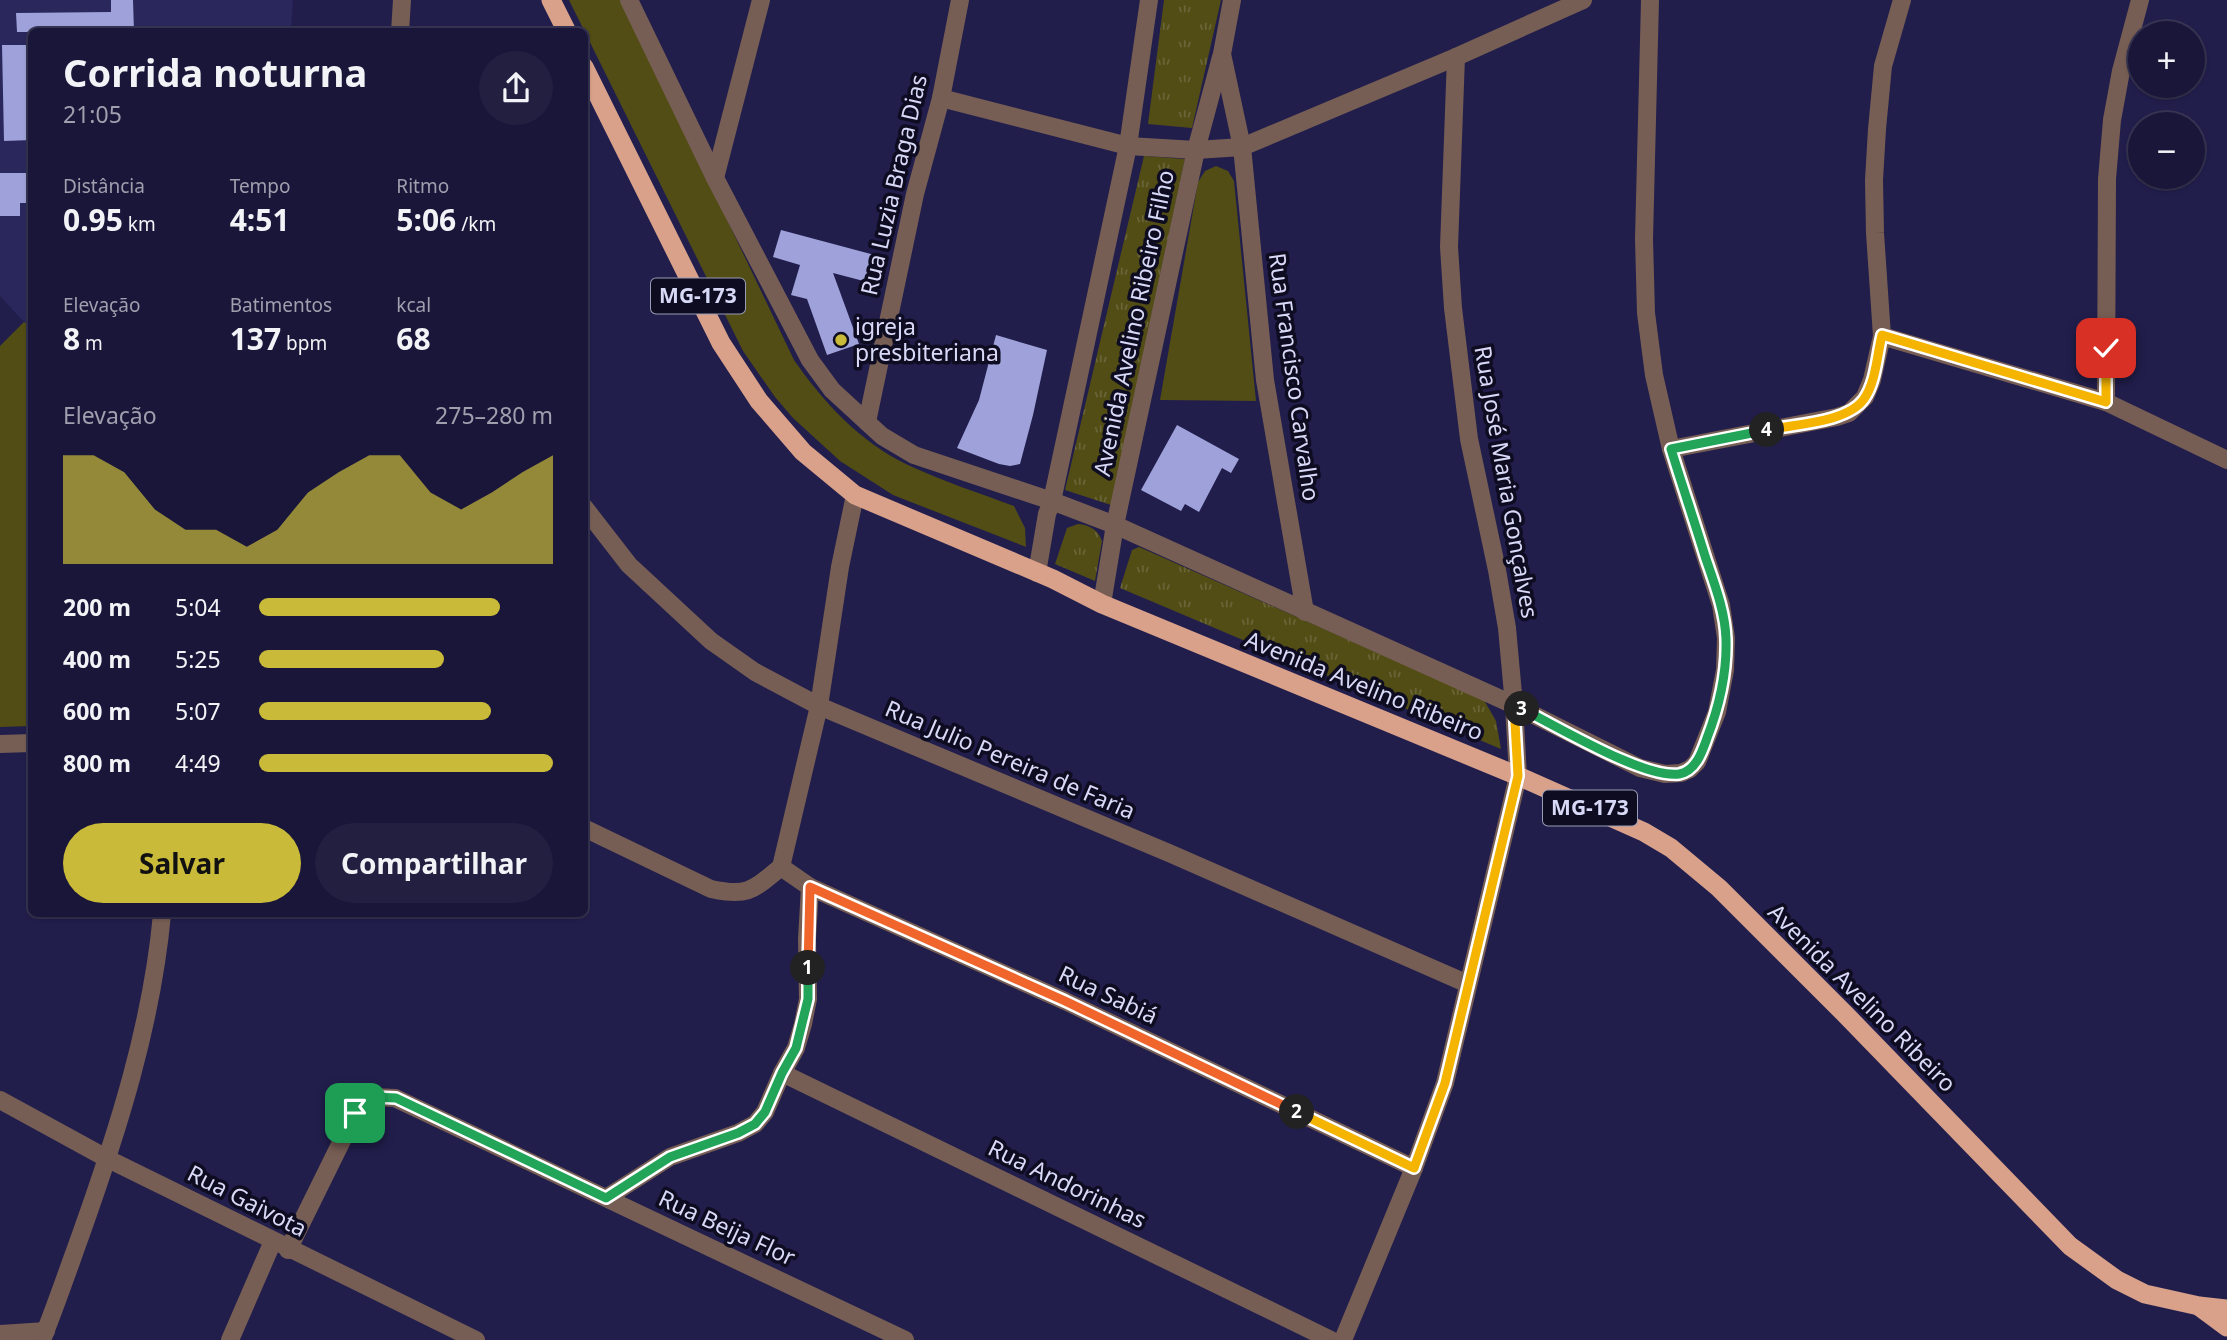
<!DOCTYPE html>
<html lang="pt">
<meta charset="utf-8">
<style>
:root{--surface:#191639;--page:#221f41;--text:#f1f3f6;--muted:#9f9fae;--line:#373553;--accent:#c9ba3a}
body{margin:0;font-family:"Noto Sans",sans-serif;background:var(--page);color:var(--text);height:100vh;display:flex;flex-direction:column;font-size:26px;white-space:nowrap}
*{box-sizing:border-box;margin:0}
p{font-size:23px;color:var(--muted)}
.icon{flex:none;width:38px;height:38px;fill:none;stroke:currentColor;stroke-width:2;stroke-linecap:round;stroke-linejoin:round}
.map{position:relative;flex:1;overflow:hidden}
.panel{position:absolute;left:28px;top:28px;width:560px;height:889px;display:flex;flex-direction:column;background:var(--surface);border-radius:10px;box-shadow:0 2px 5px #0004,0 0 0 2px var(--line)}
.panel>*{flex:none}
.fabs{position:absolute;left:2128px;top:21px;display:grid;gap:14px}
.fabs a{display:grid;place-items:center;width:77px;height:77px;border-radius:50%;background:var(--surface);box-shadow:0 2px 5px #0004,0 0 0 2px var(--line);font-size:35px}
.pin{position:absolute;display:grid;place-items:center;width:60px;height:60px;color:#fff;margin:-30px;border-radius:14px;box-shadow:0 4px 10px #0006}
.km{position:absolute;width:35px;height:35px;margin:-18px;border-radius:50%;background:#222;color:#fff;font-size:19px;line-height:35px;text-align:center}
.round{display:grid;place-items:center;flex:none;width:74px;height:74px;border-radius:37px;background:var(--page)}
.summary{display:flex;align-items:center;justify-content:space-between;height:119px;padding:0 35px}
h1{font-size:38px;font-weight:700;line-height:52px}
.stats{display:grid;grid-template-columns:repeat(3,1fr);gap:10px;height:119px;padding:7px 35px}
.stats div{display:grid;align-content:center}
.stats b{font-size:30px;font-weight:700}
.stats small{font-size:19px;font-weight:400}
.stats p{font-size:19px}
.chart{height:196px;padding:14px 35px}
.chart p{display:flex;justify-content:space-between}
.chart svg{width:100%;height:126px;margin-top:7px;fill:var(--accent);opacity:.7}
.cta{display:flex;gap:14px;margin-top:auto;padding:14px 35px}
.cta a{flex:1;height:80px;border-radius:42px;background:var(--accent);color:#111;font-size:28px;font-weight:700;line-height:80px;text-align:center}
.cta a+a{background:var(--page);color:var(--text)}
ul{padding:0 35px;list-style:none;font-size:23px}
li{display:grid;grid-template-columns:112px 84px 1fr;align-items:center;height:52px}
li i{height:18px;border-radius:9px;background:var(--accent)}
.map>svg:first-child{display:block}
.built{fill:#2a275c}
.grass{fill:url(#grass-tufts)}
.green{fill:#524c15}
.building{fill:#9fa2da}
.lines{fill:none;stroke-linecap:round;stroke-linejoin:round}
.minor{stroke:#775e54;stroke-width:18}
.tertiary{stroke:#775e54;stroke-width:18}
.trunk{stroke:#d9a08a;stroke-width:19}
.split-1-casing{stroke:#fff;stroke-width:14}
.split-2-casing{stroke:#fff;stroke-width:14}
.split-3-casing{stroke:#fff;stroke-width:14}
.split-4-casing{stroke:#fff;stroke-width:14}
.split-5-casing{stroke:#fff;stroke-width:14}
.split-1{stroke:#22a559;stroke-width:9}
.split-2{stroke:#f0652b;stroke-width:9}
.split-3{stroke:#f5b400;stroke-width:9}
.split-4{stroke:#22a559;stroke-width:9}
.split-5{stroke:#f5b400;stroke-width:9}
.poi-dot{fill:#c9ba3a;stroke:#0d0c20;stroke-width:2.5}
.labels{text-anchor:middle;stroke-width:7;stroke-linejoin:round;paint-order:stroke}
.shield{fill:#0d0c20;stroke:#9a9cb6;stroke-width:2}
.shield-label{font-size:21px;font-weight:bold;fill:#d7d9f7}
.street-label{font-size:23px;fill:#d7d9f7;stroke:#0d0c20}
.poi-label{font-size:23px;fill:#d7d9f7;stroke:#0d0c20;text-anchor:start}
</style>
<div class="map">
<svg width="2227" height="1340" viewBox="0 0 2227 1340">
<defs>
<pattern id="grass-tufts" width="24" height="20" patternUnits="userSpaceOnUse" patternTransform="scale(1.75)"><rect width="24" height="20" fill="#524c15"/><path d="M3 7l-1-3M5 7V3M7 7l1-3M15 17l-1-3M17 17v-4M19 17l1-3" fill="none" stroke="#6a6538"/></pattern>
</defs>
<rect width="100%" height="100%" fill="#211e4c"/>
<path class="built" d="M0 0H293L291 31 32 32 31 327 24 322 0 296Z"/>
<g class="grass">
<path d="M1164 0H1221L1192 128 1148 124Z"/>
<path d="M1144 156 1185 159 1111 505 1065 490Z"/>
<path d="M1078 524C1090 525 1098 530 1102 541L1095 581 1055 564 1067 528Z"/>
<path d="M1139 547 1484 700 1496 721 1501 749 1120 588 1132 550Z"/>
</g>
<g class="green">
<path d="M569 0H622L794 360C824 403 860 442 908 465 942 481 979 493 1014 506L1025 528 1026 547 893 495 840 461 793 418 775 397 743 351Z"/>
<path d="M1216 166 1228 171 1234 181 1256 401 1160 400 1198 182 1205 171Z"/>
<path d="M24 322 32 327 31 726 0 727V346Z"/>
</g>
<g class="building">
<path d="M111 0H133L134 32H17L16 13 111 12Z"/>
<path d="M2 45H32V140L4 141Z"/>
<path d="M0 173H32V203H20V216H0Z"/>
<path d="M781 230 882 257 875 284 833 273 859 344 827 355 807 299 791 295 800 265 773 257Z"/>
<path d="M996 335 1047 350 1033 415 1020 464 1010 466 999 464 957 448 979 400Z"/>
<path d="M1177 425 1239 459 1231 473 1222 468 1199 512 1185 504 1181 511 1141 490Z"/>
</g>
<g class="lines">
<g class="minor">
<path d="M629 0 715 178 810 360 832 390 882 436 914 455 1052 501 1047 514 1037 573"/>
<path d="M1149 0 1128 146 1052 501 1115 525 1514 705 1507 628 1497 570 1469 439 1453 308 1449 247 1456 57"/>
<path d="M1232 0 1222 54 1242 147 1265 380 1305 612"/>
<path d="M400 32 402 0"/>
<path d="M941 98 1128 146 1196 150 1242 147 1456 57 1583 0"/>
<path d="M715 178 761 0"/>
<path d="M1882 336 2106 402 2227 460"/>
<path d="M2106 402 2107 179 2112 120 2121 71 2140 0"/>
<path d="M867 422 915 194 941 98 960 0"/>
<path d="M1671 449 1837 417 1849 413 1865 397 1872 380 1882 336 1875 233 1874 180 1877 129 1883 66 1902 0"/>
<path d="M584 507 629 565 711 641 755 672 819 706 1169 853 1468 984"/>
<path d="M1102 604 1115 525 1196 150 1221 57"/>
<path d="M0 744 32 743"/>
<path d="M1518 776 1514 705 1640 768 1665 774 1681 773 1690 769 1697 762 1717 712 1725 670 1726 638 1721 605 1671 449 1654 375 1646 313 1644 239 1650 0"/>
<path d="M584 828 711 889C748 897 753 890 781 867"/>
<path d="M781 867 810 887 1065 1001 1414 1168"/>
<path d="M781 867 819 706 840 567 855 495"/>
<path d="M782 1073 1331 1340"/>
<path d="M0 1100 108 1159 476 1340"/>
<path d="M606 1198 670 1157 738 1133 755 1124 765 1112 782 1073 796 1048 803 1024 808 999 807 939 810 887"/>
<path d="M288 1250 361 1102 374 1097 395 1098 905 1340"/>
<path d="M0 1334 46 1331"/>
<path d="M42 1340C56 1305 68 1270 81 1234 118 1130 152 1024 162 914"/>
<path d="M230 1340 273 1241"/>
</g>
<path class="tertiary" d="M1343 1340 1414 1168 1445 1083 1518 776"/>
<g class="trunk">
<path d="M551 0 567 32"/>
<path d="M584 67 721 343 759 401 803 452 855 495 1053 579 1102 604 1518 776 1644 832 1671 848 1719 888 1845 1014 2070 1246 2117 1280 2145 1294 2199 1306 2227 1309"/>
<path d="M2200 1307 2227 1327"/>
</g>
</g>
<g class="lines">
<defs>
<path id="split-1" d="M355 1113 361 1102 374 1097 396 1098 606 1198 670 1157 738 1133 755 1124 765 1112 782 1073 796 1048 808 999V968"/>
<path id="split-2" d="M808 968 810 887 1065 1001 1297 1112"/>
<path id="split-3" d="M1297 1112 1414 1168 1445 1083 1518 776 1514 705 1522 709"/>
<path id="split-4" d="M1522 709C1557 726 1644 779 1679 774 1696 771 1702 752 1707 738 1719 707 1727 672 1726 639 1725 610 1714 583 1705 556 1694 520 1682 485 1671 449L1767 430"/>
<path id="split-5" d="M1767 430C1794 424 1847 423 1864 399 1876 382 1877 355 1882 335L2106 402V348"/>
</defs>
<use href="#split-1" class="split-1-casing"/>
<use href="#split-2" class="split-2-casing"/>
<use href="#split-3" class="split-3-casing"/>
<use href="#split-4" class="split-4-casing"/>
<use href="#split-5" class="split-5-casing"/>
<use href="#split-1" class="split-1"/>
<use href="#split-2" class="split-2"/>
<use href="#split-3" class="split-3"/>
<use href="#split-4" class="split-4"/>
<use href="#split-5" class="split-5"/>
</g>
<circle class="poi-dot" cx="841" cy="340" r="7"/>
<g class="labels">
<g class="shield">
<rect x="651" y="278.5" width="94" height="35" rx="5"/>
<rect x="1543" y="790.5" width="94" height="35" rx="5"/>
</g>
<g class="shield-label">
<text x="698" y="303">MG-173</text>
<text x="1590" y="815">MG-173</text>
</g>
<g class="street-label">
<text transform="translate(894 185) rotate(-77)" y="8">Rua Luzia Braga Dias</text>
<text transform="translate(1134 323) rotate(-78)" y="8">Avenida Avelino Ribeiro Filho</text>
<text transform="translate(1294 377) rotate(82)" y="8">Rua Francisco Carvalho</text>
<text transform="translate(1506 482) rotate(80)" y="8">Rua José Maria Gonçalves</text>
<text transform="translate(1364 686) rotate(22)" y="8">Avenida Avelino Ribeiro</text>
<text transform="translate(1010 760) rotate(23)" y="8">Rua Julio Pereira de Faria</text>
<text transform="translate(1108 995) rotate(25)" y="8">Rua Sabiá</text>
<text transform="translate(1862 998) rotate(45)" y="8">Avenida Avelino Ribeiro</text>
<text transform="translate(1067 1184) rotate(26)" y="8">Rua Andorinhas</text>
<text transform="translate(247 1201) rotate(27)" y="8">Rua Gaivota</text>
<text transform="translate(727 1228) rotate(25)" y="8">Rua Beija Flor</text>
</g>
<g class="poi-label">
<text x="855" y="335">igreja<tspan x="855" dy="26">presbiteriana</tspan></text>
</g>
</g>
</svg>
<div class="fabs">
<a>+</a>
<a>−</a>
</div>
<div class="pin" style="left:355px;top:1113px;background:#1e9e55"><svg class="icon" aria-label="arrive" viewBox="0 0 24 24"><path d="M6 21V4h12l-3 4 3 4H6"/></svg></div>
<div class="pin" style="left:2106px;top:348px;background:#d93025"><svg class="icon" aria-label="check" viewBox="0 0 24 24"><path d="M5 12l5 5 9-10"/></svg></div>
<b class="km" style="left:808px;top:968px">1</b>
<b class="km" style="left:1297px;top:1112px">2</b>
<b class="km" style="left:1522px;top:709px">3</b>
<b class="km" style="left:1767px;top:430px">4</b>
<section class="panel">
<div class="summary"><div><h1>Corrida noturna</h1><p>21:05</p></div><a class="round"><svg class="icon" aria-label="share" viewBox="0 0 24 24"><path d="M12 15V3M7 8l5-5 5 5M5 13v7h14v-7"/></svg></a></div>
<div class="stats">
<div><p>Distância</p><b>0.95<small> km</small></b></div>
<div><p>Tempo</p><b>4:51</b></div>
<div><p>Ritmo</p><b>5:06<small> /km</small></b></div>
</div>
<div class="stats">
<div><p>Elevação</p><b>8<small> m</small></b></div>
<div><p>Batimentos</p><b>137<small> bpm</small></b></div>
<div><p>kcal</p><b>68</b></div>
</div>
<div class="chart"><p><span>Elevação</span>275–280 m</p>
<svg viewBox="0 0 160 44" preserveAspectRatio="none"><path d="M0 44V6L10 6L20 12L30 25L40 32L50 32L60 38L70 32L80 19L90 12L100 6L110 6L120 19L130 25L140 19L150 12L160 6V44z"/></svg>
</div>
<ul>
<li><b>200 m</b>5:04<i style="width:82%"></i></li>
<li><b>400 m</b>5:25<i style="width:63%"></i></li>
<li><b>600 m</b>5:07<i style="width:79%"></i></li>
<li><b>800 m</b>4:49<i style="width:100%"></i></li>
</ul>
<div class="cta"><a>Salvar</a><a>Compartilhar</a></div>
</section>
</div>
